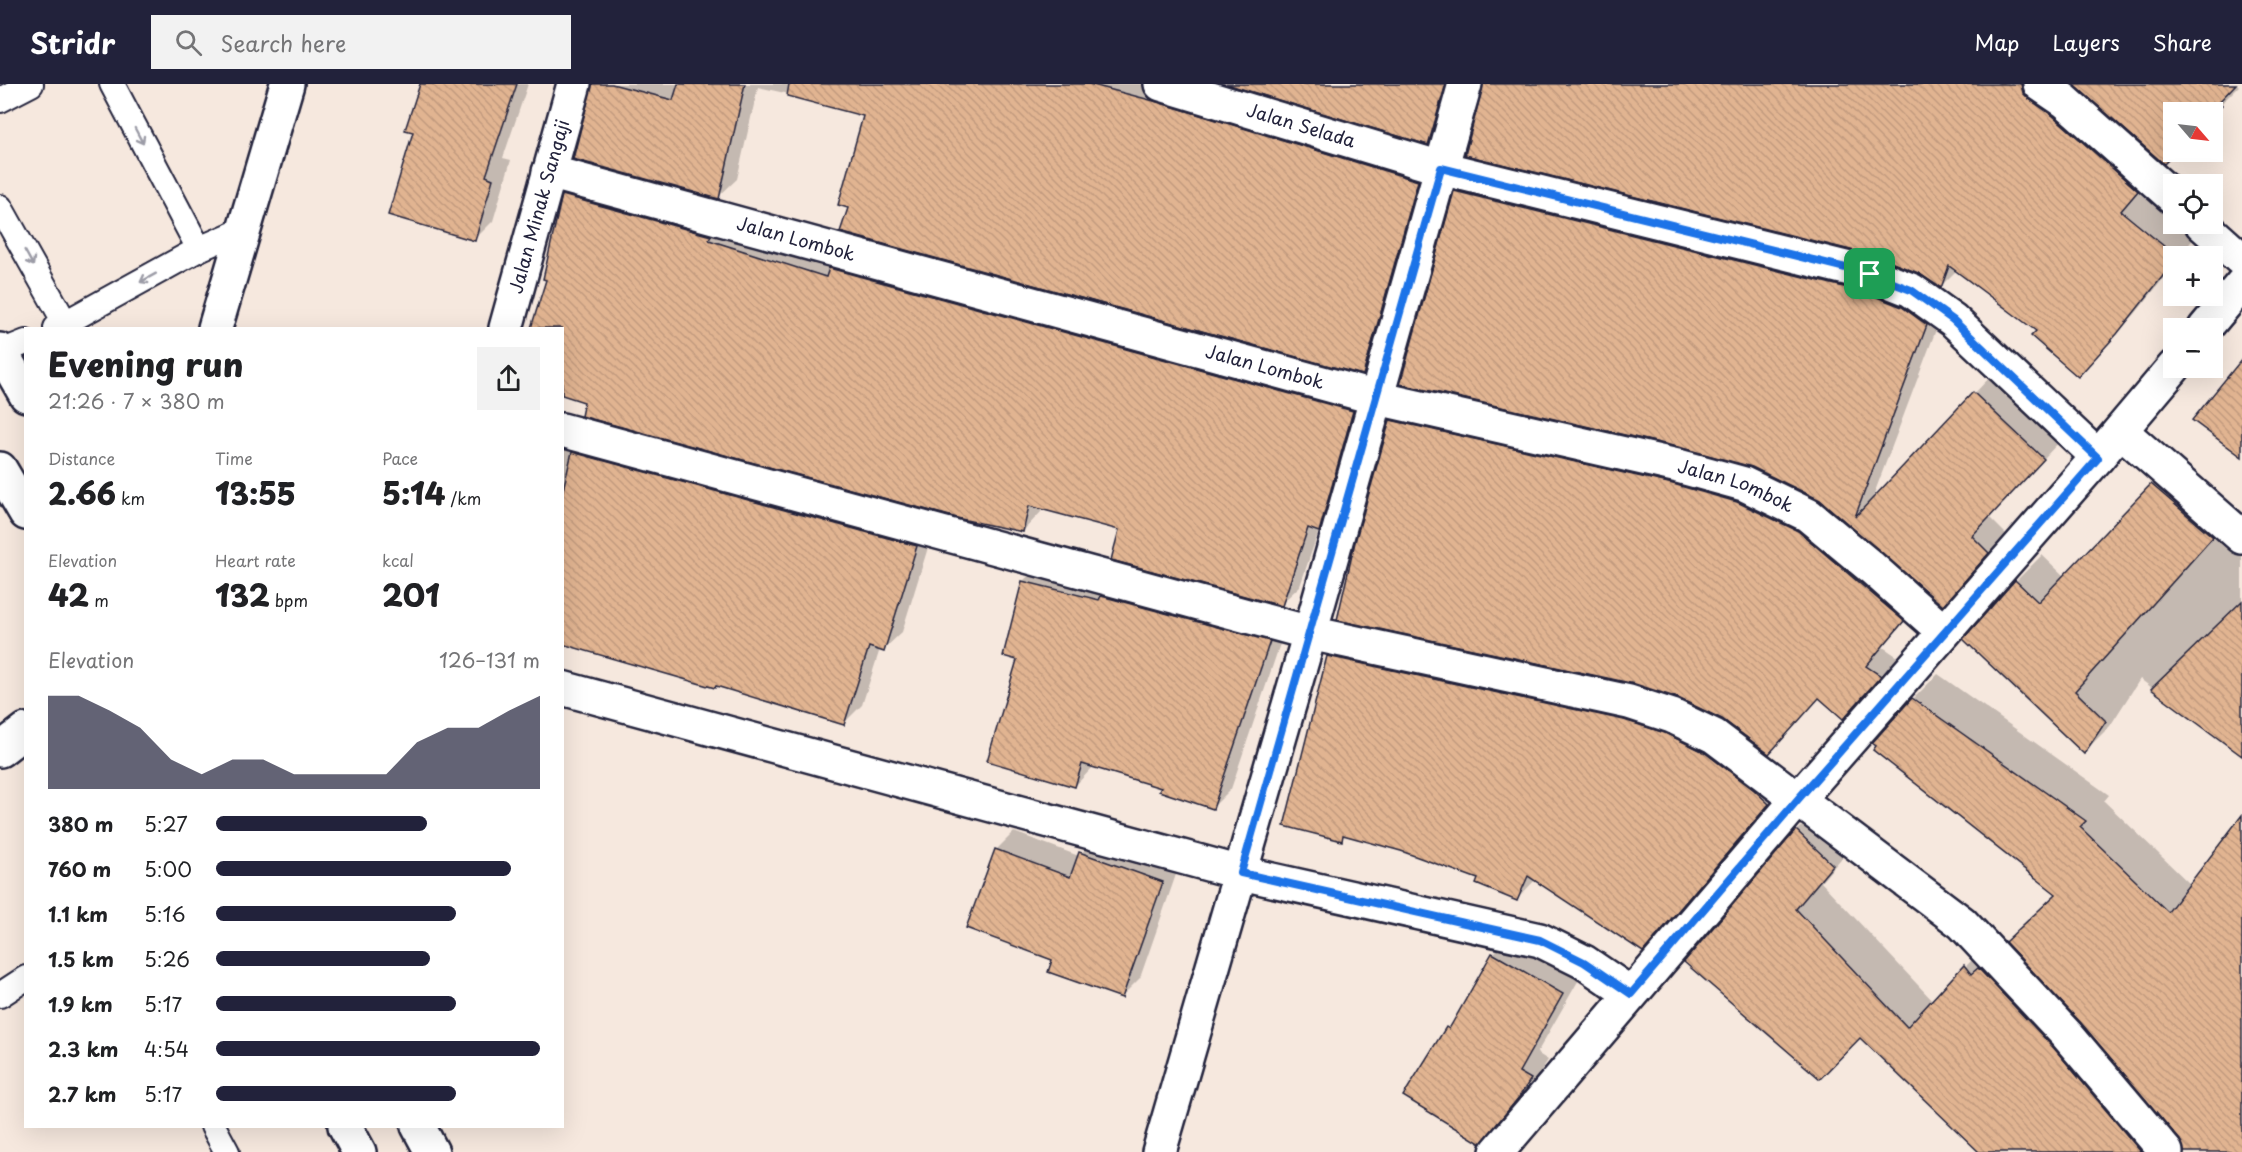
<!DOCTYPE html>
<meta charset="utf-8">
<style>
:root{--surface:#fff;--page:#f2f2f2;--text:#202124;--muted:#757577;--accent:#22223b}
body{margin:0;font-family:"Playpen Sans",sans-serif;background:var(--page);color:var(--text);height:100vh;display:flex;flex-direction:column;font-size:22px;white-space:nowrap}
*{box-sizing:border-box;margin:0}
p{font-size:20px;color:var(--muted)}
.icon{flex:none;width:33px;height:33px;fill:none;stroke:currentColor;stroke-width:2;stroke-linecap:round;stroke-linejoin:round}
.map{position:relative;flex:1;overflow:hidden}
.panel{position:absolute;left:24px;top:243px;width:540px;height:801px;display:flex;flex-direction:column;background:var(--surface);border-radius:0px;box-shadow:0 6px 24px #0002}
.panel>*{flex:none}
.needle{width:39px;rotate:118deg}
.buttons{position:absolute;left:2163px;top:18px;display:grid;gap:12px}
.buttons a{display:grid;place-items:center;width:60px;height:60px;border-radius:0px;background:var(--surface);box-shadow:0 6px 24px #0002;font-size:30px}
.pin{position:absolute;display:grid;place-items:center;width:51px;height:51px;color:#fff;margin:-26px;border-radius:12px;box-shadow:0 3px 9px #0006}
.round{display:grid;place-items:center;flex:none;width:63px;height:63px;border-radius:0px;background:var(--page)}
.summary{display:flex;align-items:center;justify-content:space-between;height:102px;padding:0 24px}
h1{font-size:33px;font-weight:800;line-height:45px}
.stats{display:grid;grid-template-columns:repeat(3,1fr);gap:9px;height:102px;padding:6px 24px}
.stats div{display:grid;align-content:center}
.stats b{font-size:30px;font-weight:800}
.stats small{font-size:16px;font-weight:400}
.stats p{font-size:16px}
.chart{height:168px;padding:12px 24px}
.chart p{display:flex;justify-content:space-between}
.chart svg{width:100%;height:108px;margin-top:6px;fill:var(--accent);opacity:.7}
ul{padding:0 24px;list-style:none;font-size:20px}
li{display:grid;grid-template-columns:96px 72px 1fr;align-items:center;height:45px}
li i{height:15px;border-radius:8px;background:var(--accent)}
header{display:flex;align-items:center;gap:36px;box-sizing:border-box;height:84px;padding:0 30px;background:var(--accent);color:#fff}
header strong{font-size:28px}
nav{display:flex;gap:33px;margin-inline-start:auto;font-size:21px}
.search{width:420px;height:54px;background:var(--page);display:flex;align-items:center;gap:15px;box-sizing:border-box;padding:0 21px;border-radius:0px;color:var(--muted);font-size:22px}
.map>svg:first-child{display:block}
.shadow{fill:#0003}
.building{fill:url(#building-back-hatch);stroke:#22223b;stroke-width:1.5}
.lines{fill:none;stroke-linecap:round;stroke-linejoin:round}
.lane-casing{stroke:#22223b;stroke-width:28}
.street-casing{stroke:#22223b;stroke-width:38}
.secondary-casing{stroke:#22223b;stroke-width:38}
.lane{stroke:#fff;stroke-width:24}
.street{stroke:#fff;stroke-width:33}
.secondary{stroke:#fff;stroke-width:33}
.oneway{stroke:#9c9ca7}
.route-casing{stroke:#fff;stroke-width:12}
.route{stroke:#1a73e8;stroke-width:8}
.labels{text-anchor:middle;stroke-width:4.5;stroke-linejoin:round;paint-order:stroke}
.street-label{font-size:18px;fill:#22223b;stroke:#fff}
</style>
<header>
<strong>Stridr</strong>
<div class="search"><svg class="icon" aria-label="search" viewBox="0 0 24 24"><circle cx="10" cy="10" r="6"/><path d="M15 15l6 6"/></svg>Search here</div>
<nav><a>Map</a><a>Layers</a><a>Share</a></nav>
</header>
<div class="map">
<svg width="2242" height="1068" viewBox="0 0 2242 1068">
<defs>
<pattern id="building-back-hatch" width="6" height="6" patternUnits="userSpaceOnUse" patternTransform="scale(1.5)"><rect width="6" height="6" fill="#e1b491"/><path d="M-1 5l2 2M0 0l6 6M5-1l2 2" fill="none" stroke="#c19a7e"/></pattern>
</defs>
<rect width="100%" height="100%" fill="#f6e8de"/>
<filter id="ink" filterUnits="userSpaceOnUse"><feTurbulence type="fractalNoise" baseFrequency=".0167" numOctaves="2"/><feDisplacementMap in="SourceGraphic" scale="12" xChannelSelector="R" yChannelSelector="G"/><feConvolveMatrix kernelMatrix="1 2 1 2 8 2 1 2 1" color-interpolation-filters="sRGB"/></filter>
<g filter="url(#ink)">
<g class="shadow">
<path d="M422 0H528L503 74 511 76 493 137 475 155 415 47Z"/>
<path d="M593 0H1174L1436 79 1381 271 1363 289 850 123 865 31 820 17 758 3 737 95 718 113Z"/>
<path d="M1231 0H1458L1446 41 1428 59Z"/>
<path d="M1485 0H2051L2155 88 2138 108 2174 137V140L2194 154 2180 172H2174V181L2135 230 2078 291 2038 247 1957 186 1941 202 1919 187Z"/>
<path d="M2076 0H2237L2239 2 2212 29 2174 28Z"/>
<path d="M1474 89 1945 222 1871 418 1992 291 2061 356 1989 433 2006 450 1961 502 1821 415 1753 382 1682 362 1402 299 1456 107Z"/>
<path d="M582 94 1371 309 1337 428 1319 446 1300 502 1281 520 1121 445 1042 424 1041 428 1023 447 562 244H533L548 195 564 112Z"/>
<path d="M1409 319 1756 400 1921 518 1883 563 1898 573 1843 633 1820 613 1391 337Z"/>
<path d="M562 354 934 444 902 548 883 566 880 565 862 621 844 639 717 601 562 559Z"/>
<path d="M2178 375 2238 426 2230 435 2242 446V670L2140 595 2110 642 2084 668 1965 555 2016 497 2042 471 2064 492Z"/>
<path d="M1042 479 1287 539 1231 705 1212 724 1162 703 1094 682 1075 702 1019 575 1023 497Z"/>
<path d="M1347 554 1643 618 1786 701 1662 847 1643 866 1536 795 1517 815 1480 794 1401 766 1346 751 1341 755 1329 573Z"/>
<path d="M1938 590 2109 711 2104 717 2191 801 2242 735V1068H1981L1860 952 1686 878 1797 747 1823 722 1858 755 1821 798 1933 917 1990 857 1998 866 2004 859 2078 938 2177 1055 2185 1060 2057 809 1913 615Z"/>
<path d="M1014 748 1079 772 1099 750 1180 779 1140 894 1122 912 1054 875 996 766Z"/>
<path d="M1511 852 1581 892 1537 969 1548 976 1537 993 1499 1040 1480 1058 1405 1012 1447 944 1457 934 1493 870Z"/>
</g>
<g class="building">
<path d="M420 0H517L486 92 493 95 475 157 388 131 413 48 405 46Z"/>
<path d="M592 0H612L673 16 678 0H745L719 115 573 75Z"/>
<path d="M789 0H1089L1154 17 1418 97 1363 291 840 148 848 124 838 121 863 32 787 12Z"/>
<path d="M1226 0H1446L1428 61Z"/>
<path d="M1483 0H2021L2023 9 2029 15 2053 32 2138 107 2121 127 2176 172H2174V178L2117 250 2078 293 2031 252 2036 247 1949 182 1941 204 1918 189 1875 172 1465 71Z"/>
<path d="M2073 0H2236L2219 18 2222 21 2212 31V28H2174V68H2176L2164 80Z"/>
<path d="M1454 107 1864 208 1902 223 1927 241 1855 433 1973 308 2044 375 1972 452 1989 469 1943 522 1820 416 1752 383 1682 364 1400 300Z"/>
<path d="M562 111 711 152 709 156 826 193 829 184 1353 327 1319 448 1308 444 1282 522 1111 476 1119 446 1029 422 1023 448 961 435 581 332 584 318 562 311V244H531L546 196 543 195Z"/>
<path d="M2242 275V373L2192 336Z"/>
<path d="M1390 336 1673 400 1737 418 1798 447 1904 537 1866 582 1881 592 1843 635 1819 614 1769 670 1722 635 1678 614 1635 600 1337 536 1355 458Z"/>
<path d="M572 368 917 462 884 568 869 563 844 641 716 602 715 604 562 560V410Z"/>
<path d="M2151 400 2213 453 2075 607 2106 637 2084 670 1963 555 2015 496 2038 518Z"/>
<path d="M1022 497 1099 516 1101 512 1270 557 1213 725 1159 707 1161 704 1082 680 1075 703 987 677 1017 576 1003 572Z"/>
<path d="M2242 517V672L2151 605Z"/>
<path d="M1327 572 1624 636 1665 649 1704 668 1754 706 1769 720 1643 868 1528 792 1517 817 1476 800 1478 795 1401 767 1343 751 1342 757 1284 742Z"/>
<path d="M1912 614 2086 737 2080 743 2168 828 2242 731V1068H2184L2180 1056 2081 939 2005 858 2056 810 1873 666 1876 662 1872 659Z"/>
<path d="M1796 746 1833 781 1796 825 1907 943 1964 881 1971 890 1978 884 2053 963 2141 1068H1979L1860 954 1820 995 1684 878Z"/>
<path d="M995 765 1070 793 1079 768 1163 798 1122 914 1048 888 1052 876 966 844Z"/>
<path d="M1492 869 1563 910 1519 988 1531 995 1519 1013 1481 1060 1403 1012 1446 943 1449 945Z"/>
</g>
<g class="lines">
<defs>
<g id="lane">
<path d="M112 0 199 165"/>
<path d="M0 16 31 0"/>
<path d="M0 123 68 244"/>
<path d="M56 244 199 165 245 145"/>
<path d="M1 268 26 258"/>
<path d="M0 911 26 894"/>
<path d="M213 1042 227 1068"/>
</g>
<g id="street">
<path id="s1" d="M1161 0 1441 84 1870 190 1911 206 1953 236 2098 373"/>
<path d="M2040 0 2065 17 2174 114"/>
<path id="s2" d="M549 88 1377 314 1678 382 1744 400 1808 431 1872 484 1944 548"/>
<path d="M2202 140 2242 176"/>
<path d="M215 244 287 0"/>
<path id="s3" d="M506 244 574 0"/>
<path d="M2205 244 2242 200"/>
<path d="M562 346 1310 549 1629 618 1672 632 1714 652 1962 839 2067 951 2166 1068"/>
<path d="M2121 347 2242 453"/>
<path d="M562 604 1241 789 1540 856 1584 878 1631 910"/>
<path d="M0 666 26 646"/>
<path d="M1159 1068 1310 549 1465 0"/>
<path d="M1497 1068 1799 714 2098 373 2174 283"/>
</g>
<g id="secondary">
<path d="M0 266 26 311"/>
<path d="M0 385 26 429"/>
<path d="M345 1042 359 1068"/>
<path d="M418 1042 432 1068"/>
</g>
</defs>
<use href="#lane" class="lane-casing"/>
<use href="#street" class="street-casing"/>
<use href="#secondary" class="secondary-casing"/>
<use href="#lane" class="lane"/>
<use href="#street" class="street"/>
<use href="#secondary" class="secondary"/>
</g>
<defs><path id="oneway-shaft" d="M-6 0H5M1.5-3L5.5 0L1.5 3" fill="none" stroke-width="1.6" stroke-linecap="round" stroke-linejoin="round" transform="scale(1.5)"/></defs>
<g class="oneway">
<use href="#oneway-shaft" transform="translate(139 52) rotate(62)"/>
<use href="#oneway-shaft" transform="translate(29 174) rotate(61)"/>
<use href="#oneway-shaft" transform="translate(148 194) rotate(151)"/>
</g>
</g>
<g class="lines" filter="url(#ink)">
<defs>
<path id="route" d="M1441 84 1870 190 1911 206 1953 236 2098 374 1799 714 1631 910 1584 878 1540 856 1241 789Z"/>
</defs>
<use href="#route" class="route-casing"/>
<use href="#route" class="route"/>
</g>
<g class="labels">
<g class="street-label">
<text dy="6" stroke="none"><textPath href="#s1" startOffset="146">Jalan Selada</textPath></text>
<text dy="6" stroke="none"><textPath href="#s3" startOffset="126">Jalan Minak Sangaji</textPath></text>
<text dy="6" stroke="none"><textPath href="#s2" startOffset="256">Jalan Lombok</textPath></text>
<text dy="6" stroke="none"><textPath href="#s2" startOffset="742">Jalan Lombok</textPath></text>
<text dy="6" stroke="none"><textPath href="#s2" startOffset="1228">Jalan Lombok</textPath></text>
</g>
</g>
</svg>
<div class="buttons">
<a><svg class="needle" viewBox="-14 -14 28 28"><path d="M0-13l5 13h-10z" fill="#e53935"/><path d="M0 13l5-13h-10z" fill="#757577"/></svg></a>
<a><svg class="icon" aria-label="locate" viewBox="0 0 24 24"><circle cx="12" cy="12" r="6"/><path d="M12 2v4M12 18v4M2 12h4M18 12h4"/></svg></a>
<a>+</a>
<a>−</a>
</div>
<div class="pin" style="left:1870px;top:190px;background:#1e9e55"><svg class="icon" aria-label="arrive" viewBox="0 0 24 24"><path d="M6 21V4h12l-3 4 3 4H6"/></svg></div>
<section class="panel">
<div class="summary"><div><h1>Evening run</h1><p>21:26 · 7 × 380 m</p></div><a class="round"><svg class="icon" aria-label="share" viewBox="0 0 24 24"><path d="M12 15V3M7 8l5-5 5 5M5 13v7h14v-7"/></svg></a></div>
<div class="stats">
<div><p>Distance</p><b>2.66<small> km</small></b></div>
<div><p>Time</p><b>13:55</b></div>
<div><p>Pace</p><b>5:14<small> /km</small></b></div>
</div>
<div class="stats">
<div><p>Elevation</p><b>42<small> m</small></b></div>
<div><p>Heart rate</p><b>132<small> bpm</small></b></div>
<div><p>kcal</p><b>201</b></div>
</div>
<div class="chart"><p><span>Elevation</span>126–131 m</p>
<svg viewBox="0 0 160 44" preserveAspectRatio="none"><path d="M0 44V6L10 6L20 12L30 19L40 32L50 38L60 32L70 32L80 38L90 38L100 38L110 38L120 25L130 19L140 19L150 12L160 6V44z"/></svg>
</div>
<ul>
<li><b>380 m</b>5:27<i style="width:65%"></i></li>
<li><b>760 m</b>5:00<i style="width:91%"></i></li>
<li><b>1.1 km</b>5:16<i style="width:74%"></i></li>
<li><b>1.5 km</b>5:26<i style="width:66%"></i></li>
<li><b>1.9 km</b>5:17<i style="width:74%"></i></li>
<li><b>2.3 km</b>4:54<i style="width:100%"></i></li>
<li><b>2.7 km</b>5:17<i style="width:74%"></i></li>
</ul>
</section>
</div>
